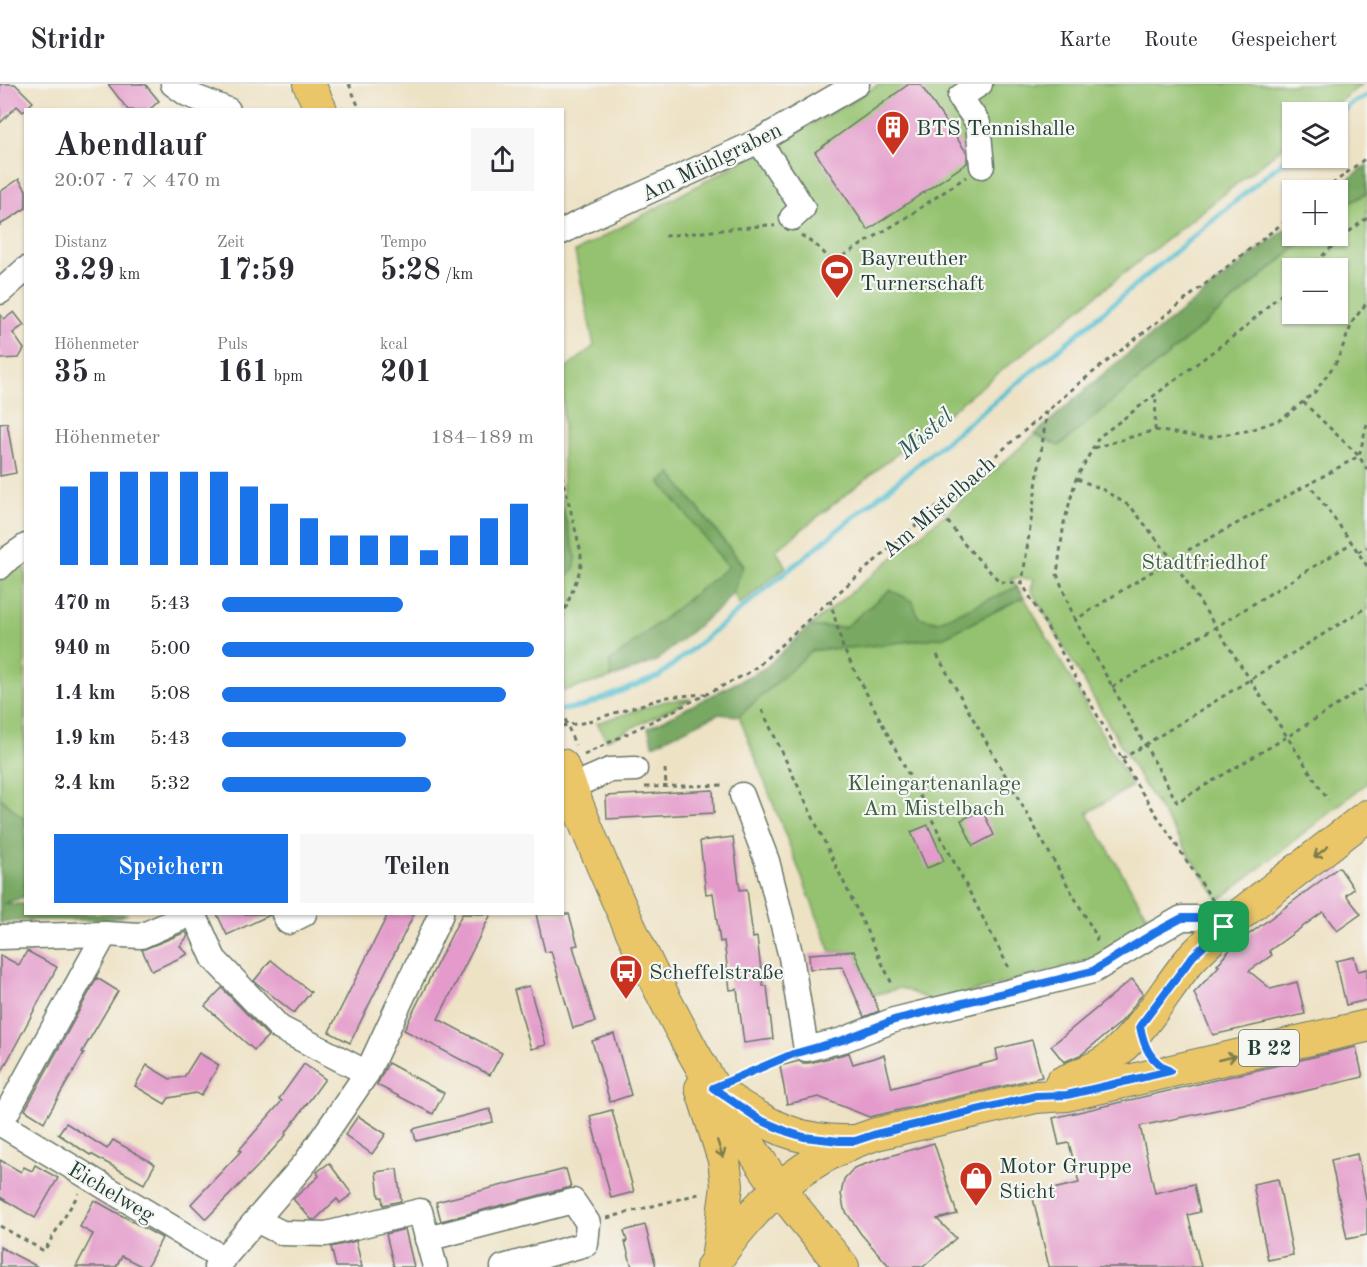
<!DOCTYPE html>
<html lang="de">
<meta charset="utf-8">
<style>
:root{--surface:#fff;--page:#f7f7f7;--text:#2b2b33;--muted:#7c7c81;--line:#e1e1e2;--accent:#1a73e8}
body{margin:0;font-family:"Old Standard TT",serif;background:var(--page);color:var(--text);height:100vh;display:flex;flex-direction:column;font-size:22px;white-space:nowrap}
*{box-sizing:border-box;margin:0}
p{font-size:20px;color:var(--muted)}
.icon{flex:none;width:33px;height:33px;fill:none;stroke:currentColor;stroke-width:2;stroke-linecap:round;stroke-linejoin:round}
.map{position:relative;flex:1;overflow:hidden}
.sheet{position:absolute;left:24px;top:24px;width:540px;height:807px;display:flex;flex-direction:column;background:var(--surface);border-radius:0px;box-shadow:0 2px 4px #0004}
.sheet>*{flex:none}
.tools{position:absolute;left:1282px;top:18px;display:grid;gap:12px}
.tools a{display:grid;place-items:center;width:66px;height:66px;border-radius:0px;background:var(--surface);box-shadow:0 2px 4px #0004;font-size:30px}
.pin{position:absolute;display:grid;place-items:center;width:51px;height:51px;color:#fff;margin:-26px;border-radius:12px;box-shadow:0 3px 9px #0006}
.round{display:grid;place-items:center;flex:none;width:63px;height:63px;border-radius:0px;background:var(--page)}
.headline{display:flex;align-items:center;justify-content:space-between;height:102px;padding:0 30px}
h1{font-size:33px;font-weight:700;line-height:45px}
.figures{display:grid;grid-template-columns:repeat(3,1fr);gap:9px;height:102px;padding:6px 30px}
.figures div{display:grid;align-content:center}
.figures b{font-size:30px;font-weight:700}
.figures small{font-size:16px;font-weight:400}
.figures p{font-size:16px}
.chart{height:168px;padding:12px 30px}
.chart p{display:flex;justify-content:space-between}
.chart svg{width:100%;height:108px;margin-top:6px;stroke:var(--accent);stroke-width:6}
.primary-button{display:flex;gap:12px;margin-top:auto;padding:12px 30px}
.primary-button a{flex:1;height:69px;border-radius:0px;background:var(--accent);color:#fff;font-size:24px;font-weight:700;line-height:69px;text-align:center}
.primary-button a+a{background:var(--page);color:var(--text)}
ul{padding:0 30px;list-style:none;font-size:20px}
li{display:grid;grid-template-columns:96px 72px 1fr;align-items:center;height:45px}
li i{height:15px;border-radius:8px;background:var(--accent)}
header{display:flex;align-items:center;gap:36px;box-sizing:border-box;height:84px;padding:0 30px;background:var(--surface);border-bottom:2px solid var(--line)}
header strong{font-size:28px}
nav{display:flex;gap:33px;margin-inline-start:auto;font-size:21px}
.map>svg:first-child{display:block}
.green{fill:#95c270;stroke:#5a8052;stroke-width:1.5;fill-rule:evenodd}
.forest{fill:#78a862;stroke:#4c724b;stroke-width:1.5}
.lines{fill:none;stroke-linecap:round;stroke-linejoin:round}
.stream{stroke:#57c1d2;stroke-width:5}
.building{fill:#e49bcb}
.minor-casing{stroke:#677767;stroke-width:27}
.major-casing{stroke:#677767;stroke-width:34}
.path{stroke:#677767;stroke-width:3;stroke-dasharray:4.5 4.5;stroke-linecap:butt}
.minor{stroke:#fff;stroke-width:24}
.major{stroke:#ebc669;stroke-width:32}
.path-bridge{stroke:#677767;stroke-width:3;stroke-dasharray:4.5 4.5;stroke-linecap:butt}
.oneway{stroke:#7b7b4c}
.route-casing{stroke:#fff;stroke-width:12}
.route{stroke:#1a73e8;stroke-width:8}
.labels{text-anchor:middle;stroke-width:4.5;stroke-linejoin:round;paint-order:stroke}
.shield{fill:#f6f6f2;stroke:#60746d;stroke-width:1.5}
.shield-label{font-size:21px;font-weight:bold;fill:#1f3d34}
.poi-label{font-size:22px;fill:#1f3d34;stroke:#f6f6f2;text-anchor:start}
.street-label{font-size:22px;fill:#1f3d34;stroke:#f6f6f2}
.park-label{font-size:22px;fill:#3c5e43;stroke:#f6f6f2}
.water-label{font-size:24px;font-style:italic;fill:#2d5e5c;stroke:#f6f6f2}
</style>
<header>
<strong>Stridr</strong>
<nav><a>Karte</a><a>Route</a><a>Gespeichert</a></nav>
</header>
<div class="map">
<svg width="1367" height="1183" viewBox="0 0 1367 1183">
<rect width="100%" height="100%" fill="#f6f6f2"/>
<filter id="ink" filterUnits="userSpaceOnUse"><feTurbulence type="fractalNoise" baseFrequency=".0167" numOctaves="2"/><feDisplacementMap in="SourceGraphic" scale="12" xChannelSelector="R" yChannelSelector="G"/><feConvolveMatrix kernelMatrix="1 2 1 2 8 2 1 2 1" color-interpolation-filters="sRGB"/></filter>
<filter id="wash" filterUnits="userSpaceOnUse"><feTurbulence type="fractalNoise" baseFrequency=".008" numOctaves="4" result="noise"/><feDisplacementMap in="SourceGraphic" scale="24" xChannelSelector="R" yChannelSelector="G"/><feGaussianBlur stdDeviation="1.35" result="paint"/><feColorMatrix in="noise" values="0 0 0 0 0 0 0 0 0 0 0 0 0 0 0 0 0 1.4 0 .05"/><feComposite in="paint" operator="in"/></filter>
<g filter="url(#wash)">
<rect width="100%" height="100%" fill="#eee2c5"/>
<g class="green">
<path d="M879 0H1362L1326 28H1293V55L776 466 786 483 739 521 733 508 743 481 671 390 661 398 728 483 610 578 611 594 563 607V494L565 493 576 474 563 423V287L594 262 575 168 850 19Z"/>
<path d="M1367 109V699L1219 816 1141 696 1031 506 1034 495 1011 494 1017 503 938 538 918 533 890 506 845 543H809L954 423 1035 350 1059 362 1310 152H1338V128L1348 120ZM1293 184H1338V230H1293Z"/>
<path d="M25 476V737L0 713V496Z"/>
<path d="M1024 513 1132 702 1087 729 1153 842 1089 876 935 918 901 904 872 911 854 867 831 868 739 632 813 566 861 563 944 553Z"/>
<path d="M691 615 607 656 597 639 666 617Z"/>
</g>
<g class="forest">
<path d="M1367 81V109L1348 120 1338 128V106H1335Z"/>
<path d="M1293 139V152H1310L1059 362 1035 350 1109 285Z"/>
<path d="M671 390 743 482 733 508 723 521 656 577 611 594 610 578 728 483 660 398Z"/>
<path d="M562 423 576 474C575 484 573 491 563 494Z"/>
<path d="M1017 503 1024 513 944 553 861 563 813 566 739 632 718 630 653 661 648 644 765 584 809 543H845L890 506 913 517 918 533 938 538Z"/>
<path d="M0 713 26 737 25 813 4 819 25 820 26 830H128L110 836H27L0 839Z"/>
</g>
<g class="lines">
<g class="stream">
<path d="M1338 31 1352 19 1367 12"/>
<path d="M562 626 584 622 659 592 1058 266 1293 69"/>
</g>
</g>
<g id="blocks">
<g class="building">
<path d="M0 0H15L33 18 23 28 17 22 0 39Z"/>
<path d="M108 0H145L159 17 149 26H128Z"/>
<path d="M909 0H920L967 69V79L868 146 815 68Z"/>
<path d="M19 95 26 106V124L0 141V108Z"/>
<path d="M14 228 24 241 13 249 24 265 19 274 0 275V230L4 235Z"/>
<path d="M7 339 16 389 0 392V340Z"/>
<path d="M713 706 714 729 607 735 606 712Z"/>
<path d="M982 726 994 751 973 762 961 736Z"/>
<path d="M928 741 944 777 927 784 911 748Z"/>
<path d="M733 753 740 806 747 805 753 854 757 853 763 902H767L773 955 744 959 737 905 730 906 724 857 720 858 713 809 706 810 700 757Z"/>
<path d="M1339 783 1354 805 1346 811 1361 830 1337 847 1323 828 1269 867 1272 871 1249 887 1271 905 1297 898 1305 930 1213 951 1194 909 1219 882 1217 881 1232 863Z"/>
<path d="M217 830H270V831L227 851Z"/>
<path d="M388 830H414L350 959 329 948Z"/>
<path d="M462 830H491L438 935 502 969 490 991 404 946Z"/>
<path d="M536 830H569L578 861 573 862 595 938 573 944 551 867 545 868Z"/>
<path d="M186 848 188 852 180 862 188 870 152 887 142 866Z"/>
<path d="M27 867 57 883 0 991V871L19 881Z"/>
<path d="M854 867 879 927 864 933 843 883 810 885 809 870Z"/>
<path d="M1354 873 1358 887 1367 885V916L1346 921 1336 877Z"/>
<path d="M271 876 311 908 294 929 254 897Z"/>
<path d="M97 894 118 907 82 968 84 969 44 1038 25 1026Z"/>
<path d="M1132 895 1143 909 1127 931 1119 940 1082 970 1064 978 1051 962Z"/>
<path d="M529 902 546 961 531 965 514 906Z"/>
<path d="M222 904 268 952 254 966 205 922Z"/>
<path d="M614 950 631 1011 610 1018 592 957Z"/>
<path d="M1032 956 1042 993 869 1033 819 1013 787 1020 780 982 799 977 802 979H809L849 969 853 980 884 971 892 1004 998 976 996 965Z"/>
<path d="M1356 963 1363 993 1301 1008 1140 1042 1155 1109 1194 1100 1200 1128 1188 1131 1201 1183H1049L1032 1110 1079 1099 1069 1059 1059 1061 1053 1034Z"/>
<path d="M199 969 219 981 201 1012 196 1009 169 1014 165 1020 135 1002 147 981 170 995 184 993Z"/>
<path d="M388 979 444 1009 433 1030 377 1001Z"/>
<path d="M304 980 325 995 285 1050 286 1051 258 1082 206 1135 191 1120 241 1067 239 1066 282 1017 279 1015Z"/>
<path d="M490 1025 493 1038 416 1057 413 1045Z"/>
<path d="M612 1026 634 1108 611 1114 590 1032Z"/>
<path d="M358 1032 386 1050 372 1070 345 1051Z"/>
<path d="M66 1039 107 1065 113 1056 155 1080 144 1100 91 1070 90 1071 58 1050Z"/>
<path d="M934 1059 957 1130 937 1135 956 1154 923 1183H890L861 1150 844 1125 841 1110 844 1095 854 1084 880 1075Z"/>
<path d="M1357 1070 1367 1119V1151L1347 1155 1331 1076Z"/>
<path d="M0 1076 21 1088 24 1083 32 1087 35 1081 58 1094 35 1134 0 1113Z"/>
<path d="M329 1079 352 1110 340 1119 337 1115 315 1136 311 1135 293 1115 319 1092 317 1088Z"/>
<path d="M397 1085 401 1117 383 1121 382 1113H379L376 1088Z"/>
<path d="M566 1085 571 1103 441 1137 436 1118Z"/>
<path d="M1278 1095 1293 1171 1268 1176 1253 1100Z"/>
<path d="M94 1116 162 1154 147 1183H143L122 1172 116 1183H76L93 1150 80 1143Z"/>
<path d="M645 1141 656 1183H632L625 1158 627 1157 624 1147Z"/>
<path d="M405 1145 414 1183H394L386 1150Z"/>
<path d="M356 1157 362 1183H336L331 1163Z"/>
<path d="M0 1163 38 1183H0Z"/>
</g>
</g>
</g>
<g filter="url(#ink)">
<use href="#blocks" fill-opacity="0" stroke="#677767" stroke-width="1.5"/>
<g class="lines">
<defs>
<g id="minor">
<path d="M173 0 187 10 228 26"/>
<path d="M980 0 960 13 978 39 982 82"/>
<path d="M759 57 803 124 792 134"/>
<path d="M562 148 577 140 759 57 857 0"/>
<path d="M0 208 26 185"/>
<path d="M0 483 9 474 26 462"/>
<path d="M571 703 610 686 635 685"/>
<path d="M742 711 767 777 791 873 806 965 843 956 894 936 1093 887 1154 850 1182 834H1201L1224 843"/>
<path d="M194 830 214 875 280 944 367 989"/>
<path d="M284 830 288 838 304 830"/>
<path d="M0 853 105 850 141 852 191 830"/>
<path d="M1 1040 224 1175"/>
<path d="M0 1041 105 850"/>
<path d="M257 1135 262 1139 282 1149 326 1150 420 1127 435 1183"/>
<path d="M427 1155 573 1117 588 1139 586 1160 503 1183"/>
<path d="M216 1183 306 1078 367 989 441 830"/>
</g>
<g id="major">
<path d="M309 0 321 26"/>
<path d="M562 681C615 821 679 959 764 1083 788 1118 816 1150 843 1183"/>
<path d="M1061 999C1077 991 1095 986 1110 974 1141 949 1161 913 1185 882 1197 867 1211 856 1224 843L1367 732"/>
<path d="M701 1004 724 1076 727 1102 718 1169"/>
<path d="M723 1011C769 1042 797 1059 854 1057"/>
<path d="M712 1183C752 1120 804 1073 876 1050L1036 1013 1067 1011 1367 942"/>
</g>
</defs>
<use href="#minor" class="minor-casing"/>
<use href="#major" class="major-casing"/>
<g class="path">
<path d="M349 0 360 26"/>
<path d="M1325 106 1367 73"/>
<path d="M801 151 818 163 833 178 904 135 966 93"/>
<path d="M665 152 768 141 775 142"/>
<path d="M1309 184 1346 150 1367 134"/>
<path d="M1303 318 1359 372 1309 400"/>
<path d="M1047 327 1022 499 1137 701 1213 817"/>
<path d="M1367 340 1359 372 1367 386"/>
<path d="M1155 346 1205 354 1251 346 1282 335 1315 308 1337 277 1353 237 1367 218"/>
<path d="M1094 364 1155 346 1156 312"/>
<path d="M562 391 581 469V481L578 492 562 534"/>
<path d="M1077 395 1102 405 1131 423 1172 475 1328 716"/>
<path d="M937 423 965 461 1000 498 1022 499"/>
<path d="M1358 468 1367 463"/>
<path d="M1367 482 1352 459 1309 400 1172 475 1075 536 1177 718 1287 653 1367 602"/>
<path d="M830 516 843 564 1010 886"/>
<path d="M1075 536 1057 490 1064 439 1076 395 1099 353 1243 245 1293 199"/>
<path d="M937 571 1097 853 1096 860"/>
<path d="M1112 603 1216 543 1352 459"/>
<path d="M762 626 892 900"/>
<path d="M562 642 582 639 667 613 705 610"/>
<path d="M584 671 707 610 748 589 759 581 830 516 1077 301 1293 131"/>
<path d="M1122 675 1367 523"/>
<path d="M665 685 666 703"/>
<path d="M645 703 725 701"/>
<path d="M740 993 789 972"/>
<path d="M607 1134 702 1109"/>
<path d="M0 1142 44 1167 79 1109"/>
</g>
<use href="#minor" class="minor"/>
<use href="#major" class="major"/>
<path class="path-bridge" d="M562 627 575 661"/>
</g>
<defs><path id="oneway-shaft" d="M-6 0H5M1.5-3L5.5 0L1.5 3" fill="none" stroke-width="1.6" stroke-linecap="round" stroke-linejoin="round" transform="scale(1.5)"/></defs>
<g class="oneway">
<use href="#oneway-shaft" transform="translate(1321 768) rotate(142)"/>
<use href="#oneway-shaft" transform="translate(1227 974) rotate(-13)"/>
<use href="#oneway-shaft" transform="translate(720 1065) rotate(72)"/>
</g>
</g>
<g class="lines" filter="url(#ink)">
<defs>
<path id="route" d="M1182 834H1201L1224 843 1193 872 1140 942C1144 963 1150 977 1170 987L1067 1011 1036 1012 876 1050 855 1057H839L804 1053 788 1048 760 1036 713 1004 793 970 843 956 894 936 1093 887 1154 849Z"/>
</defs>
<use href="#route" class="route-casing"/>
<use href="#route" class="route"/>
</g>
<defs>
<symbol id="building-pin" viewBox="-11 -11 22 30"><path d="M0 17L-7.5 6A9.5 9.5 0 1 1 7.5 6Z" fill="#c8321e" stroke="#f6f6f2"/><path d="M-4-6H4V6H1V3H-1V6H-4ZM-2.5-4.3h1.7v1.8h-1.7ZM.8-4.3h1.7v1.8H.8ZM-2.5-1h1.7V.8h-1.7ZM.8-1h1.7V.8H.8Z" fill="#fff"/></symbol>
<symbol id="stadium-pin" viewBox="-11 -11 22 30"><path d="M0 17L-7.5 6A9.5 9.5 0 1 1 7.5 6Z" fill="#c8321e" stroke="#f6f6f2"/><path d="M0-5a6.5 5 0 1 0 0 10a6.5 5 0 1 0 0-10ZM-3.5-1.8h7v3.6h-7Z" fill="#fff"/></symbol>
<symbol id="bus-pin" viewBox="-11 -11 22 30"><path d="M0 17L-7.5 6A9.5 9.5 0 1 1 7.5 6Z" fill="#c8321e" stroke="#f6f6f2"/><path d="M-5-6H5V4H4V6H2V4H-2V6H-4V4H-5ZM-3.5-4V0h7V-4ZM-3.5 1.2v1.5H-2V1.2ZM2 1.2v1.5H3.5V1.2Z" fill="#fff"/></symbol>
<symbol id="shop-pin" viewBox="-11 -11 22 30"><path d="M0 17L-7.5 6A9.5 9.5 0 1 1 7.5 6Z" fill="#c8321e" stroke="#f6f6f2"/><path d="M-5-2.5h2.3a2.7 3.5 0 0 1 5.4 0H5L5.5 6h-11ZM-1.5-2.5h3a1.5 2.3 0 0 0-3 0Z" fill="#fff"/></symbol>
</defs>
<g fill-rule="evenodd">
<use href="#building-pin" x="874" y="24" width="38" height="52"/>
<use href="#stadium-pin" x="818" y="167" width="38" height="52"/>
<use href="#bus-pin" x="607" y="868" width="38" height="52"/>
<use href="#shop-pin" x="957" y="1075" width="38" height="52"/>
</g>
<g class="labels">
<rect class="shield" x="1239" y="946" width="60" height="36" rx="4.5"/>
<g class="shield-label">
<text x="1269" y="971">B 22</text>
</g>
<g class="poi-label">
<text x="916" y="51">BTS Tennishalle</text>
<text x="860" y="181">Bayreuther<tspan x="860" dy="25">Turnerschaft</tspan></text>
<text x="649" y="895">Scheffelstraße</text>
<text x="999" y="1089">Motor Gruppe<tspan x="999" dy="25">Sticht</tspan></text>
</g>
<g class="street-label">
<text transform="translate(711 77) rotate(-26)" y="8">Am Mühlgraben</text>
<text transform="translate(938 422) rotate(-41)" y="8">Am Mistelbach</text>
<text transform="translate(112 1107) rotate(31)" y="8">Eichelweg</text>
</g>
<g class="park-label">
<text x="1204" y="485">Stadtfriedhof</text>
<text x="934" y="706">Kleingartenanlage<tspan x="934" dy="25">Am Mistelbach</tspan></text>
</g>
<g class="water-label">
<text transform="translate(925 349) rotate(-40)" y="8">Mistel</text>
</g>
</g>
</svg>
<div class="tools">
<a><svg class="icon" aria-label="layers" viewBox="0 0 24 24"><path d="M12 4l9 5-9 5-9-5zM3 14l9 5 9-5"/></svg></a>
<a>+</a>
<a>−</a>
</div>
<div class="pin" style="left:1224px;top:843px;background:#1e9e55"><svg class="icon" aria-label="arrive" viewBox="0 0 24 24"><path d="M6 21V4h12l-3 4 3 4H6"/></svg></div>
<section class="sheet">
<div class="headline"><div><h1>Abendlauf</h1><p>20:07 · 7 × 470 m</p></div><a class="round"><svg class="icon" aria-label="share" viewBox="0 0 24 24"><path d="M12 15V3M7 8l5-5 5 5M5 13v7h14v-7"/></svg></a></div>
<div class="figures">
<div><p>Distanz</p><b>3.29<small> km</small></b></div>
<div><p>Zeit</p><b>17:59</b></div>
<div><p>Tempo</p><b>5:28<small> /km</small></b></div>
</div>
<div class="figures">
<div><p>Höhenmeter</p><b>35<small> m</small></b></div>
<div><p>Puls</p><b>161<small> bpm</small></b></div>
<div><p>kcal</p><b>201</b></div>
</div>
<div class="chart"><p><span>Höhenmeter</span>184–189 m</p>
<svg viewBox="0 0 160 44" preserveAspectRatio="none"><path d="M5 44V12M15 44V6M25 44V6M35 44V6M45 44V6M55 44V6M65 44V12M75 44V19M85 44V25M95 44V32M105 44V32M115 44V32M125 44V38M135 44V32M145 44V25M155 44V19"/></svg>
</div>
<ul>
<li><b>470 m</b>5:43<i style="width:58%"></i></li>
<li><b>940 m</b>5:00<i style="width:100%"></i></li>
<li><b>1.4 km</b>5:08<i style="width:91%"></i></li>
<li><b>1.9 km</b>5:43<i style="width:59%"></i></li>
<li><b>2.4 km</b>5:32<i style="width:67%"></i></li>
</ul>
<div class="primary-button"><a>Speichern</a><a>Teilen</a></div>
</section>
</div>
